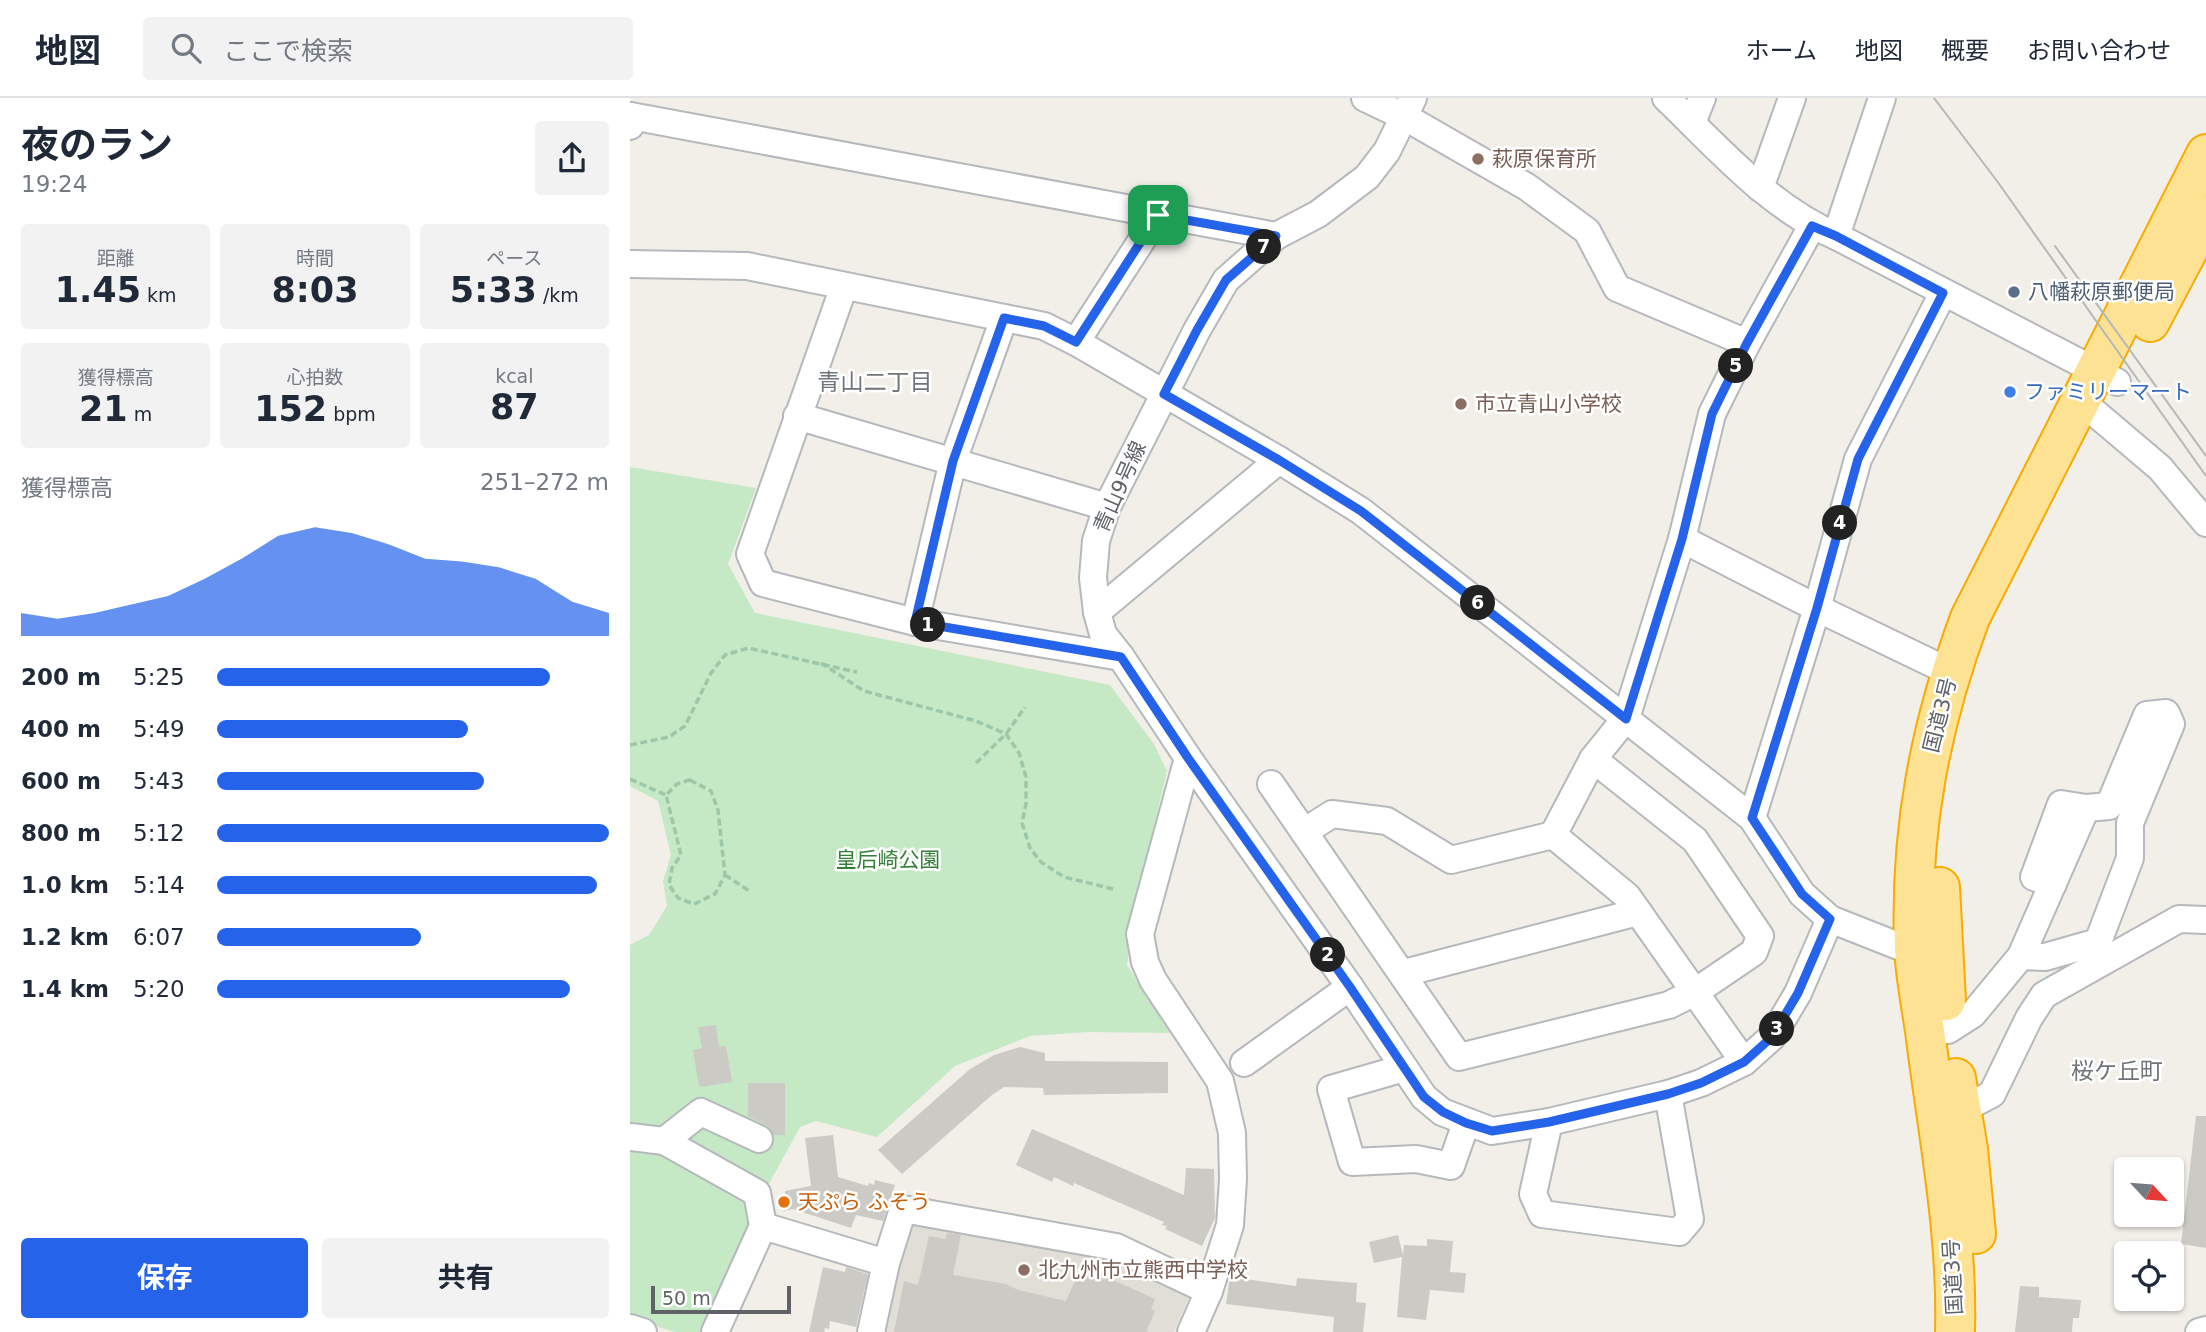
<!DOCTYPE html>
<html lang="ja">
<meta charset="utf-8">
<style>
:root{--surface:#fff;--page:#f2f2f3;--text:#1f2937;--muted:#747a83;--line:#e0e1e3;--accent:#2563eb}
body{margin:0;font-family:"DejaVu Sans","Noto Sans JP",sans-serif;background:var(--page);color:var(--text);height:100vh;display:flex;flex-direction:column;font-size:26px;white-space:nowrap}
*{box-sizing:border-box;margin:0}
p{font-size:23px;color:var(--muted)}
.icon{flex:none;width:38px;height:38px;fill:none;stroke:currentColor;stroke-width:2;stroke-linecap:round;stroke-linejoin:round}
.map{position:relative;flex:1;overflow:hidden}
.panel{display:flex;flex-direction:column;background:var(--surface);width:630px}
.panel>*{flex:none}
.needle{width:46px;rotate:116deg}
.buttons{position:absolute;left:1484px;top:1059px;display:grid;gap:14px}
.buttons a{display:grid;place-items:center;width:70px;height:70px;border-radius:7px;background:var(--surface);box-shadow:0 2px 5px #0004;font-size:35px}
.scale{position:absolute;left:21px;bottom:18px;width:140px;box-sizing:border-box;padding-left:7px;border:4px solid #5f6368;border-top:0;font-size:19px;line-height:24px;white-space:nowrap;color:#5f6368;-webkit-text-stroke:5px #fff;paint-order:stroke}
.pin{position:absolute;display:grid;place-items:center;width:60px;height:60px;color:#fff;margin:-30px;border-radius:14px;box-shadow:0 4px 10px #0006}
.km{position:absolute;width:35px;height:35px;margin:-18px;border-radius:50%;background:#222;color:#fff;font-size:19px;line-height:35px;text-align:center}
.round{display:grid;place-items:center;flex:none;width:74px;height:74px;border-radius:7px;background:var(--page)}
.head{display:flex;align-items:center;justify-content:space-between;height:119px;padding:0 21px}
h1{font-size:38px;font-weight:700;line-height:52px}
.stats{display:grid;grid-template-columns:repeat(3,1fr);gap:10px;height:119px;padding:7px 21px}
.stats div{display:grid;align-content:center;border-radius:7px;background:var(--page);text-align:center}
.stats b{font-size:35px;font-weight:700}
.stats small{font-size:19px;font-weight:400}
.stats p{font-size:19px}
.chart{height:196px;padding:14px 21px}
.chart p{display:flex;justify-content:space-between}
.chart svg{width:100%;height:126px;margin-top:7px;fill:var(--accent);opacity:.7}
.primary-button{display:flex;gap:14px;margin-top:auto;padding:14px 21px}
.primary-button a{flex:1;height:80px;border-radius:7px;background:var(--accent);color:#fff;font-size:28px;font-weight:700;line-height:80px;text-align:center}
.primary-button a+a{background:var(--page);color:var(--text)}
ul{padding:0 21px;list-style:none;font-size:23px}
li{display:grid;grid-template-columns:112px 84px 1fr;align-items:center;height:52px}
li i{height:18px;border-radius:9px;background:var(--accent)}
header{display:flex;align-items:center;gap:42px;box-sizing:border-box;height:98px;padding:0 35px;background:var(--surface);border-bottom:2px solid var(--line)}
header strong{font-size:33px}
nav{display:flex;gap:38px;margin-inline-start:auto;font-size:24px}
.search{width:490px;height:63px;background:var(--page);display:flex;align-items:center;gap:18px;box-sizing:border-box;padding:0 24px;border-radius:7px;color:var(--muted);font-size:26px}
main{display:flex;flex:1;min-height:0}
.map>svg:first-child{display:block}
.education{fill:#e1ded6}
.green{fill:#c5e8c5}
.building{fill:#cccac5}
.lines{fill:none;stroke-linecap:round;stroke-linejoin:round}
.minor-casing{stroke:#b5b8bc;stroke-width:30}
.highway-casing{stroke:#f9ab00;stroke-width:42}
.path{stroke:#9cc7a9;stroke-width:3.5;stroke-dasharray:7 3.5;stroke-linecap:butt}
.minor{stroke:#fff;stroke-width:26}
.highway{stroke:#fde293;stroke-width:38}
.tram{stroke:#b6b7b8;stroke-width:2}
.route-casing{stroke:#fff;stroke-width:14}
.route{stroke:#2563eb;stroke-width:9}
.education-dot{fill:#8d6e63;stroke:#fff;stroke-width:2.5}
.service-dot{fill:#5c6f8a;stroke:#fff;stroke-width:2.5}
.shop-dot{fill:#3f7fe0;stroke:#fff;stroke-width:2.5}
.food-dot{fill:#e8710a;stroke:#fff;stroke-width:2.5}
.labels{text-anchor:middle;stroke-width:5;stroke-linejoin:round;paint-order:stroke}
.education-label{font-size:21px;fill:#785e54;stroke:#fff;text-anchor:start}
.service-label{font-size:21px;fill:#4e5e75;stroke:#fff;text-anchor:start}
.shop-label{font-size:21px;fill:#366cbe;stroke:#fff;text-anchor:start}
.street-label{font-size:21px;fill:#5f6368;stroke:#fff}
.park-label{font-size:21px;fill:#348238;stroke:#fff}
.food-label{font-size:21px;fill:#c56008;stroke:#fff;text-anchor:start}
.neighbourhood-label{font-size:23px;fill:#70757a;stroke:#fff}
</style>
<header>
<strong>地図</strong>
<div class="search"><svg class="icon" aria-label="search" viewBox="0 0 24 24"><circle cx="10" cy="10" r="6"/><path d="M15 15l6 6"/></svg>ここで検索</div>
<nav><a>ホーム</a><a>地図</a><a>概要</a><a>お問い合わせ</a></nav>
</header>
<main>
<section class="panel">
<div class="head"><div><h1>夜のラン</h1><p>19:24</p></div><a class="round"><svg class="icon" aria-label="share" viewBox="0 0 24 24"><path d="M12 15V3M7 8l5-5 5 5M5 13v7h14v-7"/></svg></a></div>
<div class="stats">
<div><p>距離</p><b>1.45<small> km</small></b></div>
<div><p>時間</p><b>8:03</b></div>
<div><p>ペース</p><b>5:33<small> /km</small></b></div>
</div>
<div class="stats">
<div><p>獲得標高</p><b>21<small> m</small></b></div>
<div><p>心拍数</p><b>152<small> bpm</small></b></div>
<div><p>kcal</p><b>87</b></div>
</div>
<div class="chart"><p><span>獲得標高</span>251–272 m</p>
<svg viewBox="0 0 160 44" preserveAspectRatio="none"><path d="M0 44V36L10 38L20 36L30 33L40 30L50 24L60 17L70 9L80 6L90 8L100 12L110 17L120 18L130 20L140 24L150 32L160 36V44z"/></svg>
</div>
<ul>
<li><b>200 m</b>5:25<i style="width:85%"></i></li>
<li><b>400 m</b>5:49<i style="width:64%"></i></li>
<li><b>600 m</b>5:43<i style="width:68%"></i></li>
<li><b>800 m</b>5:12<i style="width:100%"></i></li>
<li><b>1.0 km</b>5:14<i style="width:97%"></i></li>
<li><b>1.2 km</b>6:07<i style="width:52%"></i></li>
<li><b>1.4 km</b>5:20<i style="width:90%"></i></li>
</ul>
<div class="primary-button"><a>保存</a><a>共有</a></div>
</section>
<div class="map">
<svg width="1576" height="1234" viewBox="0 0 1576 1234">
<rect width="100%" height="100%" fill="#f1efe8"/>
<path class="education" d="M281 1119 486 1154 560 1197 544 1234H252L274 1127Z"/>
<path class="green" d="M0 369 126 390 98 466 125 515 480 587 524 646 537 673 503 816 497 867 540 935 458 934 400 938 325 968 247 1039 186 1023 170 1029 141 1082 75 1234H46L0 1221V847L19 837 37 808 33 783 41 757 28 703 0 688Z"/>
<g class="building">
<path d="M86 927 89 949 96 948 102 984 69 989 63 952 72 950 68 929Z"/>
<path d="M390 949 415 955V963L538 964V995L414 997 413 990 374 989 362 997 272 1076 248 1052 340 971 364 957Z"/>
<path d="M118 985H155V1037H144L136 1027 118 1018Z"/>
<path d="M1566 1018H1576V1150L1551 1146Z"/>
<path d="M402 1031 554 1097 556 1070 584 1071 585 1120 572 1148 535 1131 537 1128 532 1127 534 1124 444 1085 443 1088 424 1079 422 1084 386 1067Z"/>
<path d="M203 1037 208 1079 238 1088 239 1085 244 1087 245 1082 265 1087 253 1123 226 1117 221 1130 163 1111 153 1113 150 1099 155 1097V1093L181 1088 175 1040Z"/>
<path d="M317 1135 331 1137 323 1177 376 1186 388 1192 436 1203 452 1168 525 1201 521 1211 525 1213 516 1234H264L274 1183 288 1187 299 1138 315 1141Z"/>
<path d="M768 1137 773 1157 774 1147 797 1148V1141L823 1143 820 1174 836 1175 834 1195 800 1192 796 1222 767 1219 772 1159 744 1165 739 1144Z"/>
<path d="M193 1169 215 1174 216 1169 238 1176 226 1229 200 1223 199 1231 195 1230 194 1234H179Z"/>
<path d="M600 1179 666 1188 667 1180 727 1185 726 1204 736 1205 733 1234H703L704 1219 596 1206Z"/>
<path d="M1390 1188 1409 1189V1199L1451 1202 1449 1220H1443L1442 1234H1385Z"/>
</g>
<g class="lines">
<defs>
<g id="minor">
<path d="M735 0 775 19 897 89 957 133 987 190 1117 245"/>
<path d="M1036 0C1088 50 1139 109 1206 138L1487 284"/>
<path d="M1062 25 1072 0"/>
<path d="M0 28 1 18 646 138"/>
<path d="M1130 90 1162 0"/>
<path d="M1206 138 1252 0"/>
<path d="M0 166 117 168 414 228 446 244 649 362 731 413 1122 720 1172 796 1200 821 1271 849H1299"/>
<path d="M214 188 120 456 133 485 285 524 491 559"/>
<path d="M446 244 528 117"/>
<path d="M1451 303 1530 370 1576 425"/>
<path d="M167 318 477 409"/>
<path d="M1052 441 1187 510 1320 574"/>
<path d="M467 514 649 362"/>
<path d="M285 524 323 363 374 220"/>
<path d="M558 660 720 889 794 999 812 1014 862 1033 919 1024 1038 996 1071 985 1114 964 1142 939 1168 895 1200 821"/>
<path d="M641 686 829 959 1039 907 1065 894 1124 854 1130 838 1065 742 963 661"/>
<path d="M1122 720 1187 510 1228 361 1313 195"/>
<path d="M674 734 702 716 757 723 821 762 923 737"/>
<path d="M1423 786 1404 779 1431 706 1456 710"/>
<path d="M774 875 1008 814"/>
<path d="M1318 932 1343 916 1391 858 1456 710 1479 708 1517 617 1536 615 1541 626 1500 725V760L1468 844 1415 859 1391 858"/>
<path d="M1114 964 997 798 923 737 963 661 996 620 1052 441 1082 316 1117 245 1182 128"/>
<path d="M614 965 720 889"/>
<path d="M774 970 701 991 722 1064 786 1061 821 1068 836 1025"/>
<path d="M1331 1012 1362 996 1399 920 1414 897 1549 821 1576 822"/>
<path d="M919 1024 903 1096 912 1116 1049 1134 1060 1121 1038 996"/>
<path d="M0 1039 34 1043 127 1095 133 1128"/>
<path d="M34 1043 71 1014 129 1041"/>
<path d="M0 1230 13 1234"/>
<path d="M85 1234 133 1128 256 1165"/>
<path d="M241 1234 256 1165 273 1111 486 1149 579 1193"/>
<path d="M561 1234 579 1193 600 1127 603 1081 602 1035 590 983 523 882 515 864 510 836 558 660 491 559 473 536 467 514 463 480 466 443 477 409 567 232 596 182 646 138 688 116 737 79 757 53 783 0"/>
<path d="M1569 1234 1576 1232"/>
</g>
<g id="highway">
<path d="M1520 224 1576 118"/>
<path d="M1310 789 1316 903"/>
<path d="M1326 980 1338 1051 1346 1136"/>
<path d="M1325 1234C1328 1134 1307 1031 1295 933 1291 905 1285 876 1284 848 1280 732 1300 628 1340 520L1576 56"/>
</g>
</defs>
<use href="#minor" class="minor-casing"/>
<use href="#highway" class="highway-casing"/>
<g class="path">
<path d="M191 565 234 593 346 623 376 636 389 655 396 679V706L392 725 400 750 411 764 434 779 483 791"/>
<path d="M0 647 39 639 55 628 81 575 95 557 118 550 227 574"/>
<path d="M346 665 376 636 395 609"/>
<path d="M0 681 36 697"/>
<path d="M60 682 81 693 88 712 95 777 85 796 64 806 48 800 39 787 42 770 51 757 36 697 47 686Z"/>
<path d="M95 777 121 794"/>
</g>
<use href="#minor" class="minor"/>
<use href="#highway" class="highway"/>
<g class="tram">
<path d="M1304 0 1367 83 1576 378"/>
<path d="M1425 148 1576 358"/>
</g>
</g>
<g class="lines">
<defs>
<path id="route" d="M528 117 646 138 596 182 567 232 534 296 649 362 731 413 996 621 1052 441 1082 316 1117 245 1182 128 1206 138 1313 195 1228 361 1187 510 1122 720 1172 796 1200 821 1168 895 1142 939 1114 964 1071 985 1038 996 919 1024 862 1033 836 1025 813 1014 794 999 720 889 558 660 491 559 285 524 323 363 374 220 414 228 446 244Z"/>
</defs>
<use href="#route" class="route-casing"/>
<use href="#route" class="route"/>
</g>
<g class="education-dot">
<circle cx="848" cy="61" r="7"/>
<circle cx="831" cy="306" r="7"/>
<circle cx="394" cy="1172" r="7"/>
</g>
<circle class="service-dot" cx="1384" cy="194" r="7"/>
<circle class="shop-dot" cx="1380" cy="294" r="7"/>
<circle class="food-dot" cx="154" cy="1104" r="7"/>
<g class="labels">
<g class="education-label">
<text x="862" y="68">萩原保育所</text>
<text x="845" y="313">市立青山小学校</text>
<text x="408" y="1179">北九州市立熊西中学校</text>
</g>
<g class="service-label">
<text x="1398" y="201">八幡萩原郵便局</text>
</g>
<g class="shop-label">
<text x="1394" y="301">ファミリーマート</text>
</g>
<g class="street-label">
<text transform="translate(490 389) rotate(-66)" y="7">青山9号線</text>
<text transform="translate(1310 617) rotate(-76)" y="7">国道3号</text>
<text transform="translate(1323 1179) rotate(-93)" y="7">国道3号</text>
</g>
<g class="park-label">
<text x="258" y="769">皇后崎公園</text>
</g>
<g class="food-label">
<text x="168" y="1111">天ぷら ふそう</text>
</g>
<g class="neighbourhood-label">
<text x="245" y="292">青山二丁目</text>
<text x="1487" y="981">桜ケ丘町</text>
</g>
</g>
</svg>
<div class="buttons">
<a><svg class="needle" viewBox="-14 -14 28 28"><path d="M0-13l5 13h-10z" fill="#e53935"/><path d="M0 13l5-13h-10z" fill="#747a83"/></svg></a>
<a><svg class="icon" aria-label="locate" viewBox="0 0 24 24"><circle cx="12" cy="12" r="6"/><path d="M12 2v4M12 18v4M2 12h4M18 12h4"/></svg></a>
</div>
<div class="scale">50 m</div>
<div class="pin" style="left:528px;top:117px;background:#1e9e55"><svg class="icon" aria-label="arrive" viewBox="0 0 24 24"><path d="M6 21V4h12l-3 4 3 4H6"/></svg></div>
<b class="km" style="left:298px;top:527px">1</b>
<b class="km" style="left:698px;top:857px">2</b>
<b class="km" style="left:1147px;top:931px">3</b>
<b class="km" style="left:1210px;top:425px">4</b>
<b class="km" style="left:1106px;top:268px">5</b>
<b class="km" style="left:848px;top:505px">6</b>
<b class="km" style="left:634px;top:149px">7</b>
</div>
</main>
